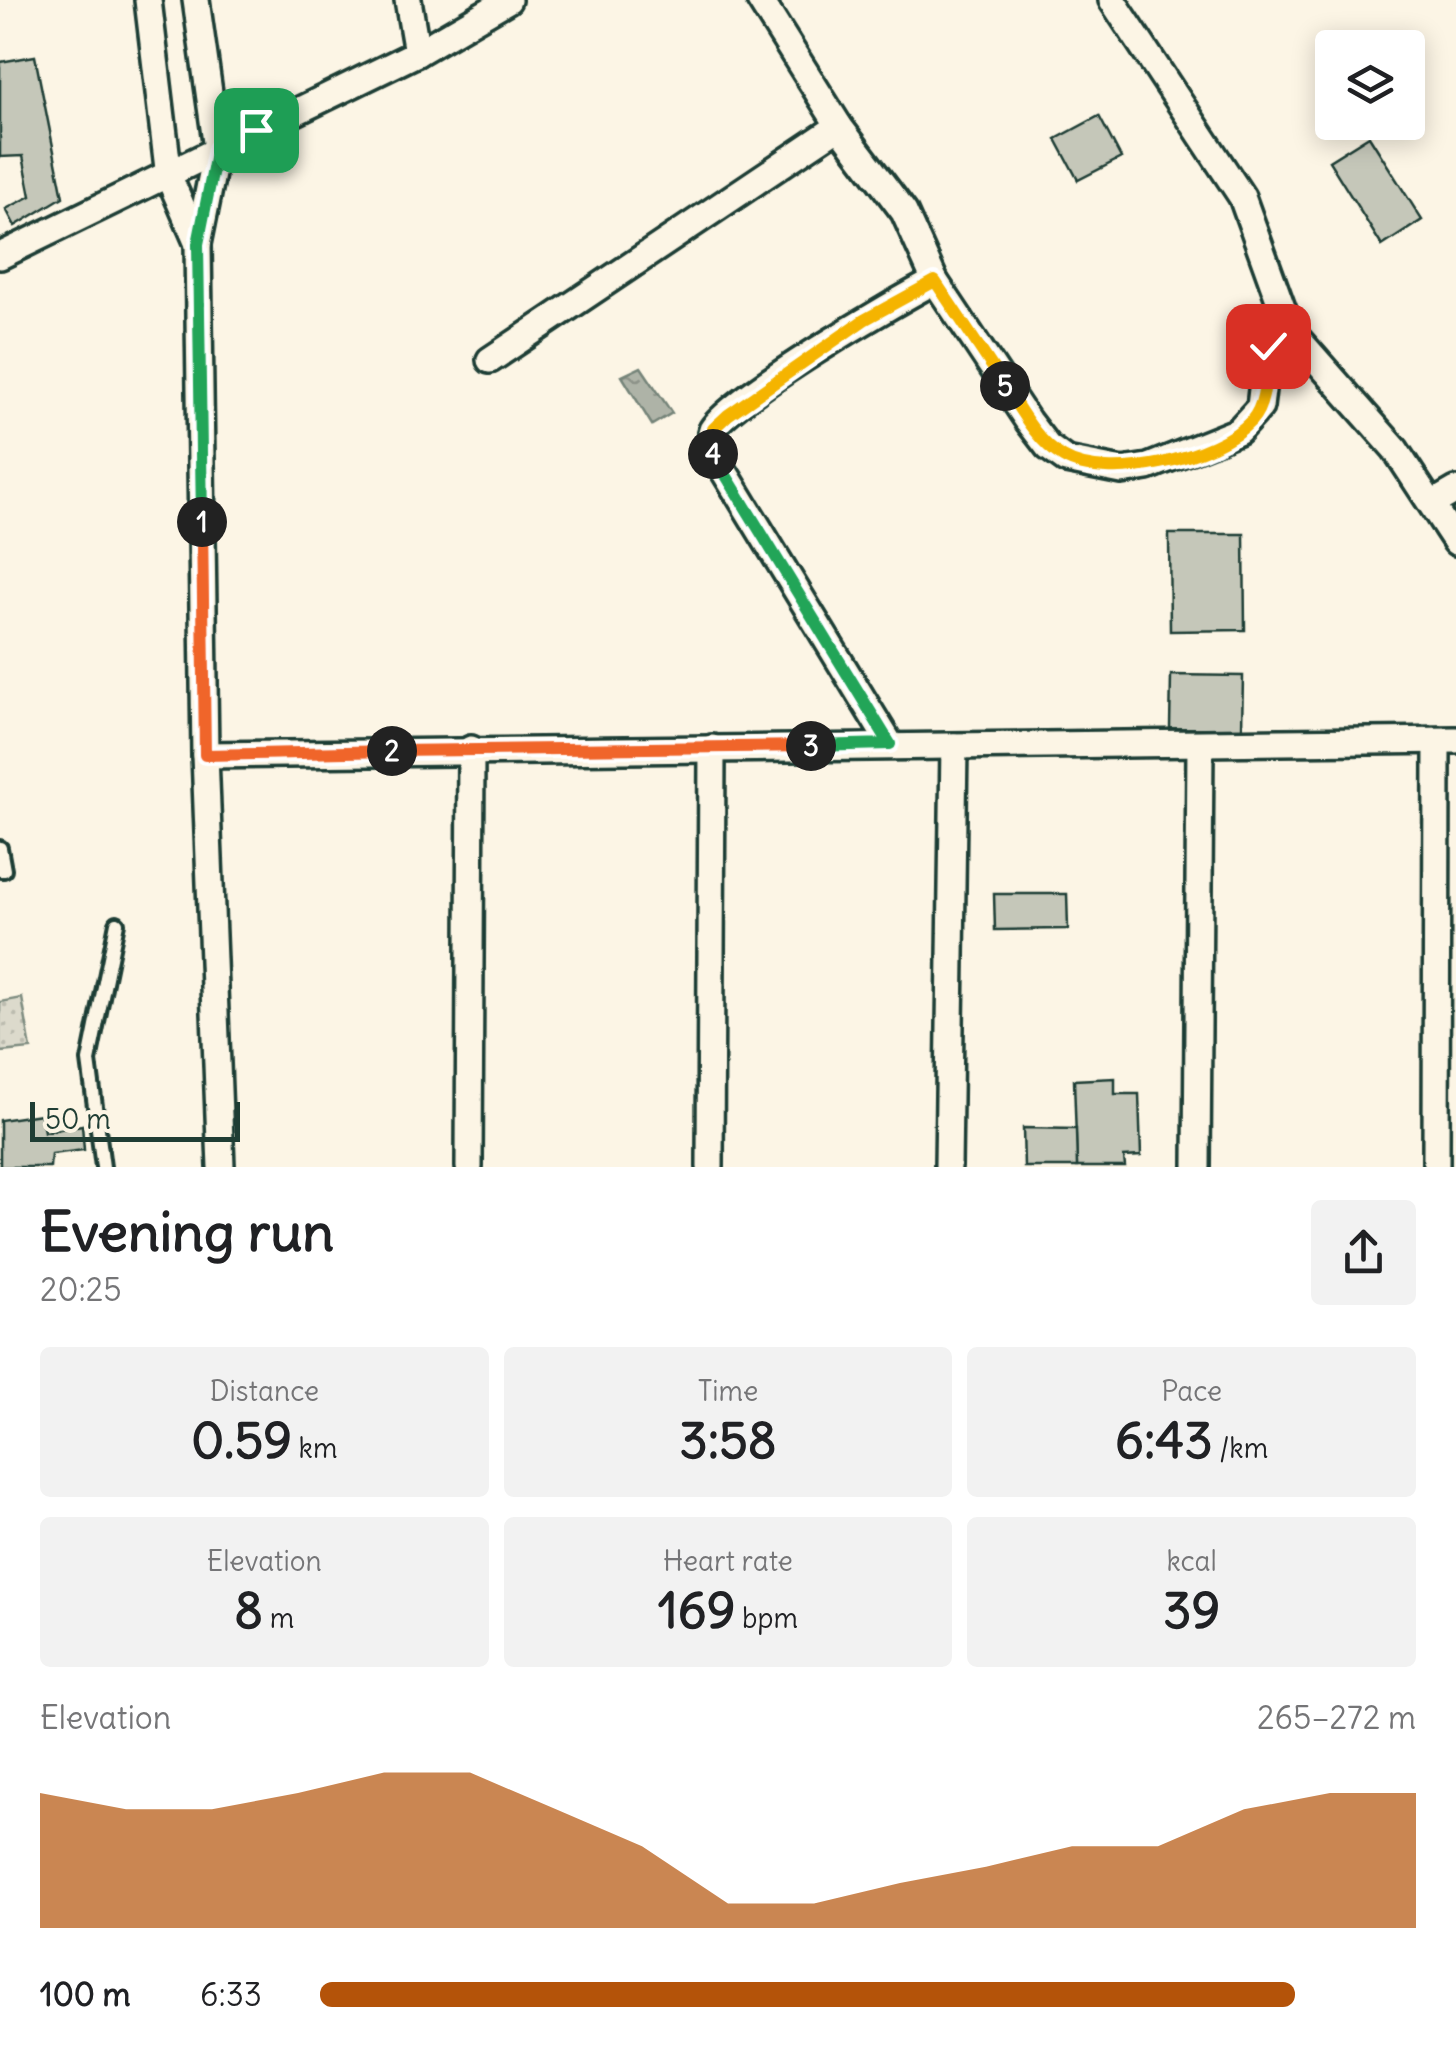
<!DOCTYPE html>
<meta charset="utf-8">
<style>
:root{--surface:#fff;--page:#f2f2f2;--text:#202124;--muted:#757577;--accent:#b45309}
body{margin:0;font-family:Delius,sans-serif;background:var(--page);color:var(--text);height:100vh;display:flex;flex-direction:column;font-size:38px;white-space:nowrap}
*{box-sizing:border-box;margin:0}
p{font-size:32px;color:var(--muted)}
.icon{flex:none;width:55px;height:55px;fill:none;stroke:currentColor;stroke-width:2;stroke-linecap:round;stroke-linejoin:round}
.map{position:relative;height:1167px;overflow:hidden}
.details{display:flex;flex-direction:column;background:var(--surface);flex:1}
.details>*{flex:none}
.controls{position:absolute;left:1315px;top:30px;display:grid;gap:20px}
.controls a{display:grid;place-items:center;width:110px;height:110px;border-radius:10px;background:var(--surface);box-shadow:0 5px 25px #0003;font-size:50px}
.scale{position:absolute;left:30px;bottom:25px;width:210px;box-sizing:border-box;padding-left:10px;border:5px solid #1f3d34;border-top:0;font-size:28px;line-height:35px;white-space:nowrap;color:#1f3d34;-webkit-text-stroke:8px #fcf5e5;paint-order:stroke}
.pin{position:absolute;display:grid;place-items:center;width:85px;height:85px;color:#fff;margin:-42px;border-radius:20px;box-shadow:0 5px 15px #0006}
.km{position:absolute;width:50px;height:50px;margin:-25px;border-radius:50%;background:#222;color:#fff;font-size:28px;line-height:50px;text-align:center}
.round{display:grid;place-items:center;flex:none;width:105px;height:105px;border-radius:10px;background:var(--page)}
.summary{display:flex;align-items:center;justify-content:space-between;height:170px;padding:0 40px}
h1{font-size:55px;font-weight:700;line-height:75px}
.stats{display:grid;grid-template-columns:repeat(3,1fr);gap:15px;height:170px;padding:10px 40px}
.stats div{display:grid;align-content:center;border-radius:10px;background:var(--page);text-align:center}
.stats b{font-size:50px;font-weight:700}
.stats small{font-size:28px;font-weight:400}
.stats p{font-size:28px}
.chart{height:280px;padding:20px 40px}
.chart p{display:flex;justify-content:space-between}
.chart svg{width:100%;height:180px;margin-top:10px;fill:var(--accent);opacity:.7}
ul{padding:0 40px;list-style:none;font-size:32px}
li{display:grid;grid-template-columns:160px 120px 1fr;align-items:center;height:75px}
li i{height:25px;border-radius:12px;background:var(--accent)}
.map>svg:first-child{display:block}
.grass{fill:url(#grass-dots);stroke:#7e8c80;stroke-width:2.5}
.water{fill:url(#water-ripples);stroke:#758479;stroke-width:2.5}
.building{fill:#c5c7b9;stroke:#1f3d34;stroke-width:2.5}
.lines{fill:none;stroke-linecap:round;stroke-linejoin:round}
.service-casing{stroke:#1f3d34;stroke-width:20}
.minor-casing{stroke:#1f3d34;stroke-width:32}
.service{stroke:#fcf5e5;stroke-width:12}
.minor{stroke:#fcf5e5;stroke-width:25}
.split-1-casing{stroke:#fff;stroke-width:20}
.split-2-casing{stroke:#fff;stroke-width:20}
.split-3-casing{stroke:#fff;stroke-width:20}
.split-4-casing{stroke:#fff;stroke-width:20}
.split-5-casing{stroke:#fff;stroke-width:20}
.split-6-casing{stroke:#fff;stroke-width:20}
.split-1{stroke:#22a559;stroke-width:12}
.split-2{stroke:#f0652b;stroke-width:12}
.split-3{stroke:#f0652b;stroke-width:12}
.split-4{stroke:#22a559;stroke-width:12}
.split-5{stroke:#f5b400;stroke-width:12}
.split-6{stroke:#f5b400;stroke-width:12}
</style>
<div class="map">
<svg width="1456" height="1167" viewBox="0 0 1456 1167">
<defs>
<pattern id="grass-dots" width="8" height="8" patternUnits="userSpaceOnUse" patternTransform="scale(2.5)"><rect width="8" height="8" fill="#dcdacc"/><path d="M2 2h.1M6 6h.1" fill="none" stroke="#bcbcb0" stroke-width="1.8" stroke-linecap="round"/></pattern>
<pattern id="water-ripples" width="26" height="14" patternUnits="userSpaceOnUse" patternTransform="scale(2.5)"><rect width="26" height="14" fill="#aeb3a7"/><path d="M2 4q2-2 4 0t4 0M15 11q2-2 4 0t4 0" fill="none" stroke="#8d9389"/></pattern>
</defs>
<rect width="100%" height="100%" fill="#fcf5e5"/>
<filter id="ink" filterUnits="userSpaceOnUse"><feTurbulence type="fractalNoise" baseFrequency=".01" numOctaves="2"/><feDisplacementMap in="SourceGraphic" scale="20" xChannelSelector="R" yChannelSelector="G"/><feConvolveMatrix kernelMatrix="1 2 1 2 8 2 1 2 1" color-interpolation-filters="sRGB"/></filter>
<g filter="url(#ink)">
<path class="grass" d="M22 998 31 1049 0 1052V1002Z"/>
<path class="water" d="M641 367 672 413 652 425 622 376Z"/>
<g class="building">
<path d="M35 56 63 197 15 226 6 209 31 196 23 156 0 157V62Z"/>
<path d="M1099 116 1121 158 1078 180 1056 139Z"/>
<path d="M1369 136 1422 220 1382 246 1329 161Z"/>
<path d="M1169 534H1244L1245 630 1170 631Z"/>
<path d="M1171 675 1243 676 1242 729 1170 728Z"/>
<path d="M994 894H1067L1068 929 995 930Z"/>
<path d="M1115 1078V1094H1139L1141 1156 1124 1157 1125 1167H1077L1074 1080Z"/>
<path d="M41 1114 44 1132 82 1125 84 1150 51 1154 50 1167H0V1120Z"/>
<path d="M1023 1128 1076 1129 1077 1167H1024Z"/>
</g>
<g class="lines">
<defs>
<g id="service">
<path d="M0 848 4 870H0"/>
<path d="M103 1167 89 1061 117 923"/>
</g>
<g id="minor">
<path d="M148 0 169 177 198 244"/>
<path d="M196 0 217 149 198 244 205 755 221 1167"/>
<path d="M408 0 417 53"/>
<path d="M760 0 839 126 904 212 935 281 1028 421 1048 447 1066 460 1122 471 1148 467 1238 431 1260 407 1267 346 1281 310"/>
<path d="M1112 0 1242 197 1290 330 1395 449 1456 542"/>
<path d="M0 256 417 53 508 0"/>
<path d="M490 360 839 126"/>
<path d="M1432 504 1456 490"/>
<path d="M890 744 713 453C711 446 709 437 712 430 730 398 896 301 935 281"/>
<path d="M205 755 1456 740"/>
<path d="M469 1167 471 749"/>
<path d="M710 1167 712 748"/>
<path d="M948 1167 954 746"/>
<path d="M1197 1167 1200 744"/>
<path d="M1436 1167 1437 741"/>
</g>
</defs>
<use href="#service" class="service-casing"/>
<use href="#minor" class="minor-casing"/>
<use href="#service" class="service"/>
<use href="#minor" class="minor"/>
</g>
</g>
<g class="lines" filter="url(#ink)">
<defs>
<path id="split-1" d="M202 522 198 244 217 149 256 130"/>
<path id="split-2" d="M202 522 205 755 392 751"/>
<path id="split-3" d="M392 751 811 746"/>
<path id="split-4" d="M713 454 890 744 811 746"/>
<path id="split-5" d="M713 454V429L728 415 864 320 935 281 1005 386"/>
<path id="split-6" d="M1005 386C1021 411 1037 442 1063 457 1108 484 1217 458 1251 421 1268 403 1265 369 1268 346"/>
</defs>
<use href="#split-1" class="split-1-casing"/>
<use href="#split-2" class="split-2-casing"/>
<use href="#split-3" class="split-3-casing"/>
<use href="#split-4" class="split-4-casing"/>
<use href="#split-5" class="split-5-casing"/>
<use href="#split-6" class="split-6-casing"/>
<use href="#split-1" class="split-1"/>
<use href="#split-2" class="split-2"/>
<use href="#split-3" class="split-3"/>
<use href="#split-4" class="split-4"/>
<use href="#split-5" class="split-5"/>
<use href="#split-6" class="split-6"/>
</g>
</svg>
<div class="controls">
<a><svg class="icon" aria-label="layers" viewBox="0 0 24 24"><path d="M12 4l9 5-9 5-9-5zM3 14l9 5 9-5"/></svg></a>
</div>
<div class="scale">50 m</div>
<div class="pin" style="left:256px;top:130px;background:#1e9e55"><svg class="icon" aria-label="arrive" viewBox="0 0 24 24"><path d="M6 21V4h12l-3 4 3 4H6"/></svg></div>
<div class="pin" style="left:1268px;top:346px;background:#d93025"><svg class="icon" aria-label="check" viewBox="0 0 24 24"><path d="M5 12l5 5 9-10"/></svg></div>
<b class="km" style="left:202px;top:522px">1</b>
<b class="km" style="left:392px;top:751px">2</b>
<b class="km" style="left:811px;top:746px">3</b>
<b class="km" style="left:713px;top:454px">4</b>
<b class="km" style="left:1005px;top:386px">5</b>
</div>
<section class="details">
<div class="summary"><div><h1>Evening run</h1><p>20:25</p></div><a class="round"><svg class="icon" aria-label="share" viewBox="0 0 24 24"><path d="M12 15V3M7 8l5-5 5 5M5 13v7h14v-7"/></svg></a></div>
<div class="stats">
<div><p>Distance</p><b>0.59<small> km</small></b></div>
<div><p>Time</p><b>3:58</b></div>
<div><p>Pace</p><b>6:43<small> /km</small></b></div>
</div>
<div class="stats">
<div><p>Elevation</p><b>8<small> m</small></b></div>
<div><p>Heart rate</p><b>169<small> bpm</small></b></div>
<div><p>kcal</p><b>39</b></div>
</div>
<div class="chart"><p><span>Elevation</span>265–272 m</p>
<svg viewBox="0 0 160 44" preserveAspectRatio="none"><path d="M0 44V11L10 15L20 15L30 11L40 6L50 6L60 15L70 24L80 38L90 38L100 33L110 29L120 24L130 24L140 15L150 11L160 11V44z"/></svg>
</div>
<ul>
<li><b>100 m</b>6:33<i style="width:89%"></i></li>
</ul>
</section>
